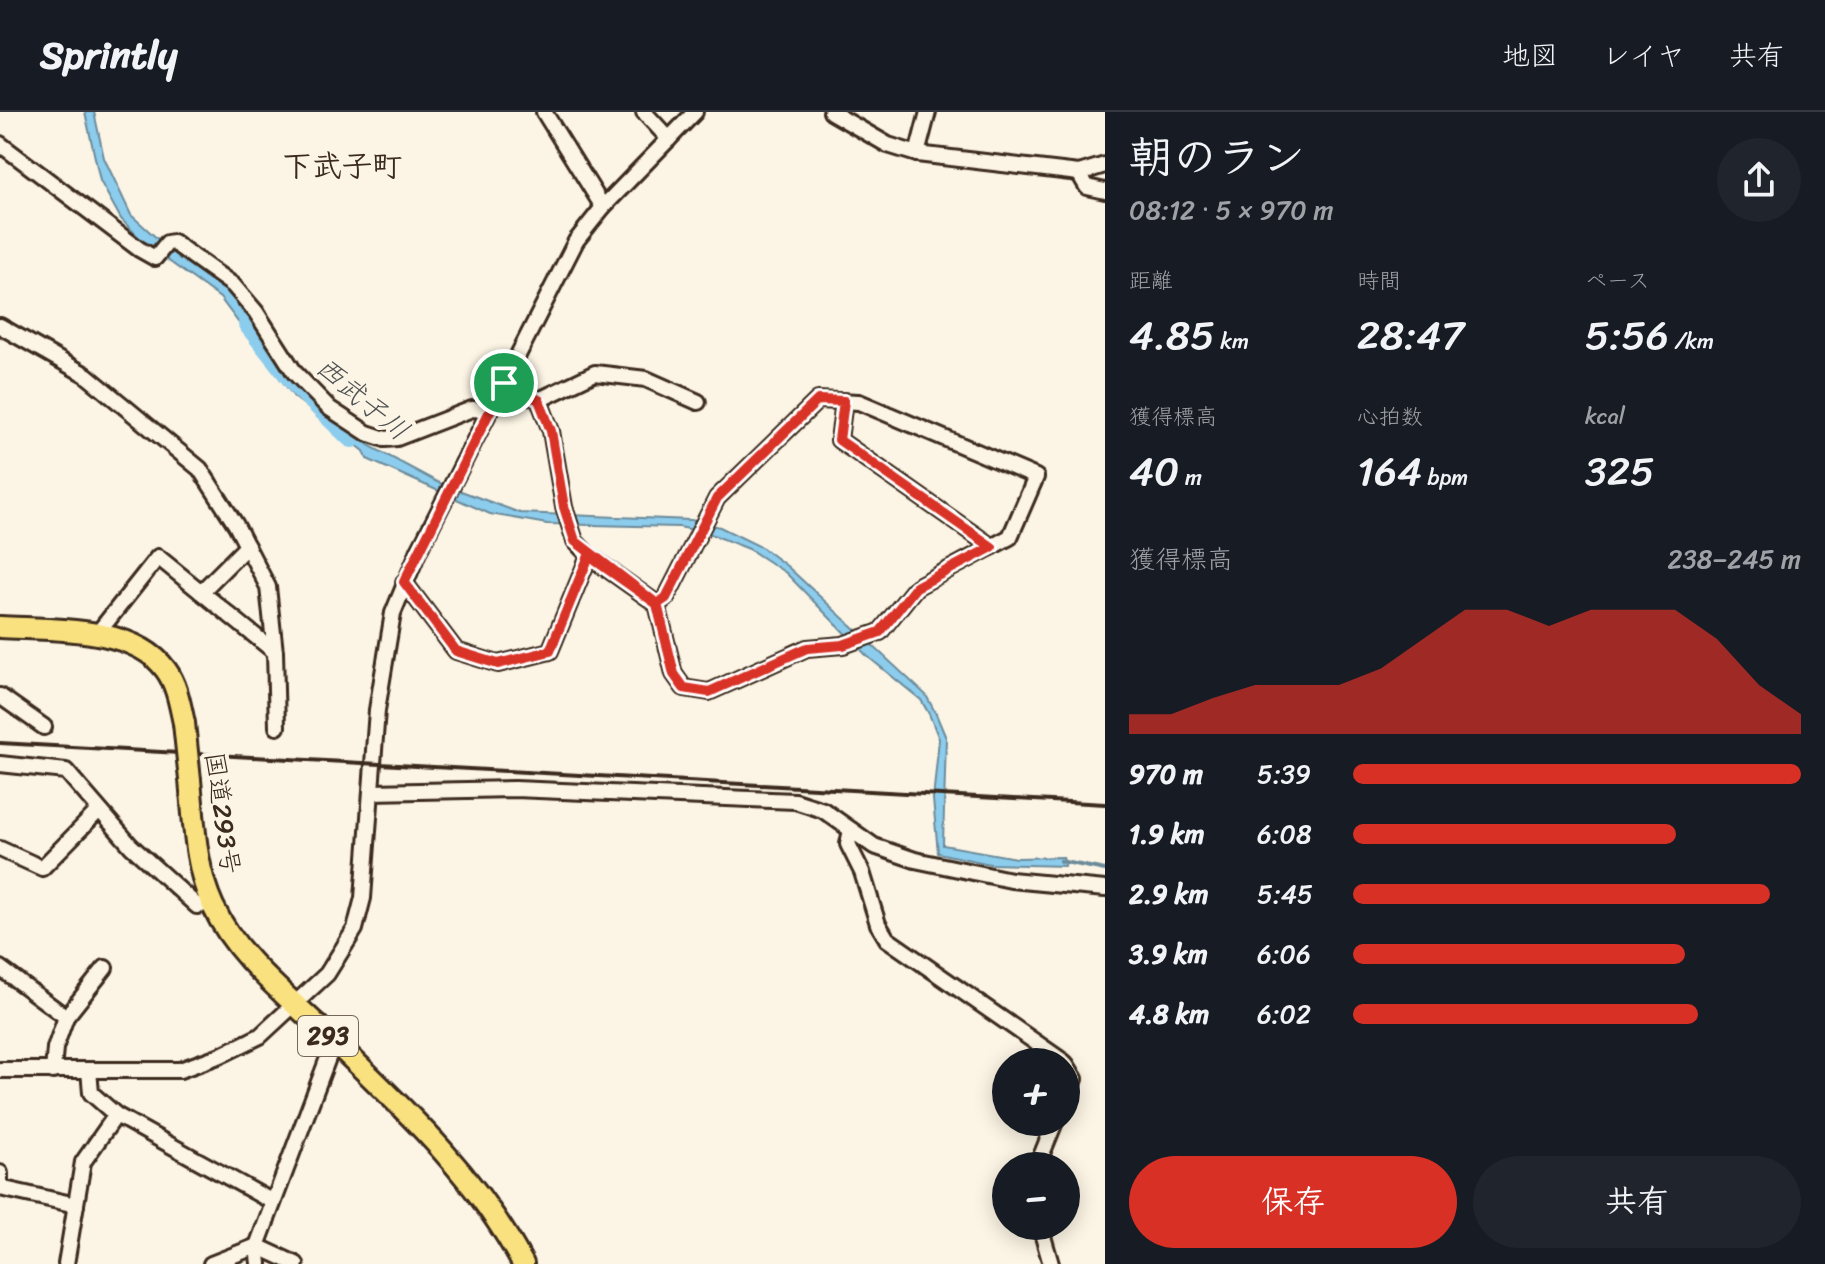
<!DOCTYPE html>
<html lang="ja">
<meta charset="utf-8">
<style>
:root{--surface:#171b24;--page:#20242c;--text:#f1f3f6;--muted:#9ea1a6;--line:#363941;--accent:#d93025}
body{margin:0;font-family:Sriracha,"Klee One",sans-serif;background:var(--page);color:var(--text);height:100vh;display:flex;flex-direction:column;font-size:30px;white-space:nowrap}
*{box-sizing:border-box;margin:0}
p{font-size:26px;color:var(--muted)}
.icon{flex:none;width:44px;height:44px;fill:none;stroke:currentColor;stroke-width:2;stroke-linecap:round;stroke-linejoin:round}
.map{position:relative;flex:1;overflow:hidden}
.details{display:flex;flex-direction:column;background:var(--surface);width:720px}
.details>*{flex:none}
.fabs{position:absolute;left:992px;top:936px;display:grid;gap:16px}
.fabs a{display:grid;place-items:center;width:88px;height:88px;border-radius:50%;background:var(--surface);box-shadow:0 4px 20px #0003;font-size:40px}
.pin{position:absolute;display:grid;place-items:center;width:68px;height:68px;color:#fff;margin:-34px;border:4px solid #fff;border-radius:50%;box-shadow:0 2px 8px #0007}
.round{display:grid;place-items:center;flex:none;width:84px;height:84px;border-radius:42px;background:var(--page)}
.overview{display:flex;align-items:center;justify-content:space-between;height:136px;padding:0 24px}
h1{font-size:44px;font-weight:600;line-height:60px}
.metrics{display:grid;grid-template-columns:repeat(3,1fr);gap:12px;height:136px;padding:8px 24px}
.metrics div{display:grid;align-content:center}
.metrics b{font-size:40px;font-weight:600}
.metrics small{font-size:22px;font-weight:400}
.metrics p{font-size:22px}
.chart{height:224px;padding:16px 24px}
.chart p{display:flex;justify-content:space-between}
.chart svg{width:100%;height:144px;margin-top:8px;fill:var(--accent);opacity:.7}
.primary-button{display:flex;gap:16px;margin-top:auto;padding:16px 24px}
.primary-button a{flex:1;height:92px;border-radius:48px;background:var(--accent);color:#fff;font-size:32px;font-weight:600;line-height:92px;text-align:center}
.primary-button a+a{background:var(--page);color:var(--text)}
ul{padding:0 24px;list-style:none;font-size:26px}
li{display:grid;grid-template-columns:128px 96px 1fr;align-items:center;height:60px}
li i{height:20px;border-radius:10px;background:var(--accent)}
header{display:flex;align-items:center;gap:48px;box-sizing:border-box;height:112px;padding:0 40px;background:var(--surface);border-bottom:2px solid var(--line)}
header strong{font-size:38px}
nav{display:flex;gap:44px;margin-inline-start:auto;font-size:28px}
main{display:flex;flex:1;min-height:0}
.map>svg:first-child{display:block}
.water{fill:#8ccced;stroke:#6c8b9a;stroke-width:2}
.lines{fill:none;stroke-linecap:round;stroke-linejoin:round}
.stream{stroke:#6c8b9a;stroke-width:4}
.river{stroke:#8ccced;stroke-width:22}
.minor-casing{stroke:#3b2a1e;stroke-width:20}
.highway-casing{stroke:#3b2a1e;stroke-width:26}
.minor{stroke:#fcf5e5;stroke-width:14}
.highway{stroke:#fae180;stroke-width:20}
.rail{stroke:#3b2a1e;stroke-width:4}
.highway-bridge-casing{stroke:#3b2a1e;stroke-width:26;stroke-linecap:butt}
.highway-bridge{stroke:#fae180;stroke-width:20}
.route-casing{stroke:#fff;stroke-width:16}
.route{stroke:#d93025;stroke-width:10}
.labels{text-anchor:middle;stroke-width:8;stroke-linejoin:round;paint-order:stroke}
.shield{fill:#fcf5e5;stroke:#75675a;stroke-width:2}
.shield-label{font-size:24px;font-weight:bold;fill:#3b2a1e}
.street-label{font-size:26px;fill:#3b2a1e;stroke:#fcf5e5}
.water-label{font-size:28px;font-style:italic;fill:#4f5252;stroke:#fcf5e5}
.quarter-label{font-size:30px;font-weight:bold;fill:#3b2a1e;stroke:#fcf5e5}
</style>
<header>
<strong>Sprintly</strong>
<nav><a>地図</a><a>レイヤ</a><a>共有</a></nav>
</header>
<main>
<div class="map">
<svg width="1105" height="1152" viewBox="0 0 1105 1152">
<rect width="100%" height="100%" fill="#fcf5e5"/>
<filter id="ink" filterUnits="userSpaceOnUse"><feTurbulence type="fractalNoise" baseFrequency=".0125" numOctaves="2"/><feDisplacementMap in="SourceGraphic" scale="16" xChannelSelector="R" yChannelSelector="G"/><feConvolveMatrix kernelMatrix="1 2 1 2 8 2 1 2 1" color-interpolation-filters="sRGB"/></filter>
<g filter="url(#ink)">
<path class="water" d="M85 0H94L104 46 131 103 179 146 229 180 291 269 324 303 370 334 437 370 520 401 691 408 720 415 763 436 788 455 926 583 936 602 946 626 943 733 1016 746 1063 745 1065 754 990 752 938 741 933 687 939 627 929 602 921 588 867 544 786 461 749 437 708 421 679 415 547 412 490 402 367 347 364 339 294 285 220 186 145 132 121 107 100 69Z"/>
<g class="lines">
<path class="stream" d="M1060 749 1105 758"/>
<path class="river" d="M249 212 297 272 352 325"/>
<defs>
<g id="minor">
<path d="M544 0 603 95"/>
<path d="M644 0 669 27"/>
<path d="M831 0 888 33 917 42 1079 61 1105 53"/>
<path d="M0 32 139 137 155 146 167 131 173 130 233 173 256 200 295 261 329 296 367 321 385 327 397 326 472 297 489 298"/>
<path d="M917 42 928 0"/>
<path d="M1079 61 1087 75 1105 79"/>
<path d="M0 214 86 263 200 357 236 413 268 475 275 540 277 615"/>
<path d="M504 271 539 288 551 319 564 395 575 429 589 444 657 492"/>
<path d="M539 288 595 261 646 267 698 290"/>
<path d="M818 288 859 290 1036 365 1010 425 916 475 880 520 843 533 807 536 709 580 684 576 674 562 657 492 666 486 717 386Z"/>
<path d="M844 289 839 328 992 435"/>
<path d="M404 470 456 539 498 552 550 539 589 444"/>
<path d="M201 480 247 434"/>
<path d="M97 522 158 445 275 540"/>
<path d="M0 584 44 615"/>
<path d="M0 652 66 659 131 734 197 794 211 791"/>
<path d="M371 680 515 677 795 689 823 698 874 734 915 748 1011 768 1105 777"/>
<path d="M851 718 848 732 862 760 878 812 887 827 1064 950"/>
<path d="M0 737 42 756 98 699"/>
<path d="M0 856 66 905 55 936 53 959"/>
<path d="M66 905 105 856"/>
<path d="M1066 952 1075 967 1066 988"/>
<path d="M0 958H180L221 943 260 924 327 862 355 817 363 786 377 598 393 501 419 438 576 129 603 95 695 0"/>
<path d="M89 958 91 981 116 1003 273 1090"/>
<path d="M1037 1054 1055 1010"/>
<path d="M0 1061V1076L76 1093"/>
<path d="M1040 1114 1051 1152"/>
<path d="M66 1152 83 1050 116 1003"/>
<path d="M211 1152 257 1134 296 1152"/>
<path d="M259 1152 257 1134 334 930"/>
</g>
<g id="highway">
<path d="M0 515C50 518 134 513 166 558 177 573 180 593 184 611"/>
<path d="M190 668C194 709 195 756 213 794 235 842 279 877 317 913 394 988 472 1056 523 1152"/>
</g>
</defs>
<use href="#minor" class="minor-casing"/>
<use href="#highway" class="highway-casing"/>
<use href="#minor" class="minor"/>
<use href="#highway" class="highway"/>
<path class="rail" d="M0 631 1105 692"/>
<defs>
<path id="highway-bridge" d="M184 611 190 668"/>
</defs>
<use href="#highway-bridge" class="highway-bridge-casing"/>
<use href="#highway-bridge" class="highway-bridge"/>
</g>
</g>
<g class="lines" filter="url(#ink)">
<defs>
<path id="route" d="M504 271 404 470 456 539 498 552 550 539 589 444 657 492 666 486 717 386 818 288 844 289 839 328 992 435 916 475 880 520 843 533 807 536 709 580 684 576 674 562 657 492 575 429 564 395 551 319 539 288 504 271"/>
</defs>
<use href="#route" class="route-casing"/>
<use href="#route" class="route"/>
</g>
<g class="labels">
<rect class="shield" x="298" y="904" width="60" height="40" rx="6"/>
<g class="shield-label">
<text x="328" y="932">293</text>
</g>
<g class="street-label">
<text transform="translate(223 701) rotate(82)" y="9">国道293号</text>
</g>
<g class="water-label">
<text transform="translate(363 286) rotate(40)" y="10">西武子川</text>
</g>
<g class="quarter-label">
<text x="342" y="64">下武子町</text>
</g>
</g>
</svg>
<div class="fabs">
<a>+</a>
<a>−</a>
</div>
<div class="pin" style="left:504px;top:271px;background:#1e9e55"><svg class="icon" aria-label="arrive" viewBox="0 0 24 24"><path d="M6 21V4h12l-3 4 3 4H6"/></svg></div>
</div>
<section class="details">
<div class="overview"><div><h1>朝のラン</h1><p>08:12 · 5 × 970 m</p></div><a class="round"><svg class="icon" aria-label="share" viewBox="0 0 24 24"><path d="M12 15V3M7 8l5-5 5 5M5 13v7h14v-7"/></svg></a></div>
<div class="metrics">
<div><p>距離</p><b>4.85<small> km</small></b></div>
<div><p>時間</p><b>28:47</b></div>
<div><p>ペース</p><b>5:56<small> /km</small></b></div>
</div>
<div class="metrics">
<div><p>獲得標高</p><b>40<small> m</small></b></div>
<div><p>心拍数</p><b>164<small> bpm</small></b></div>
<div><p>kcal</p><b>325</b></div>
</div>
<div class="chart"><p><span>獲得標高</span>238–245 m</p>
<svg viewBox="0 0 160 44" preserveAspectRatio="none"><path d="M0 44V38L10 38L20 33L30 29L40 29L50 29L60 24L70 15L80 6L90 6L100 11L110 6L120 6L130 6L140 15L150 29L160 38V44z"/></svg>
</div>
<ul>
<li><b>970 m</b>5:39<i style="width:100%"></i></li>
<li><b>1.9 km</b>6:08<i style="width:72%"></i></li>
<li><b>2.9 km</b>5:45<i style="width:93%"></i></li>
<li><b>3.9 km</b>6:06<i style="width:74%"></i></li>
<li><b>4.8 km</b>6:02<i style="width:77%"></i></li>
</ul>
<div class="primary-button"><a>保存</a><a>共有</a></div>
</section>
</main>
